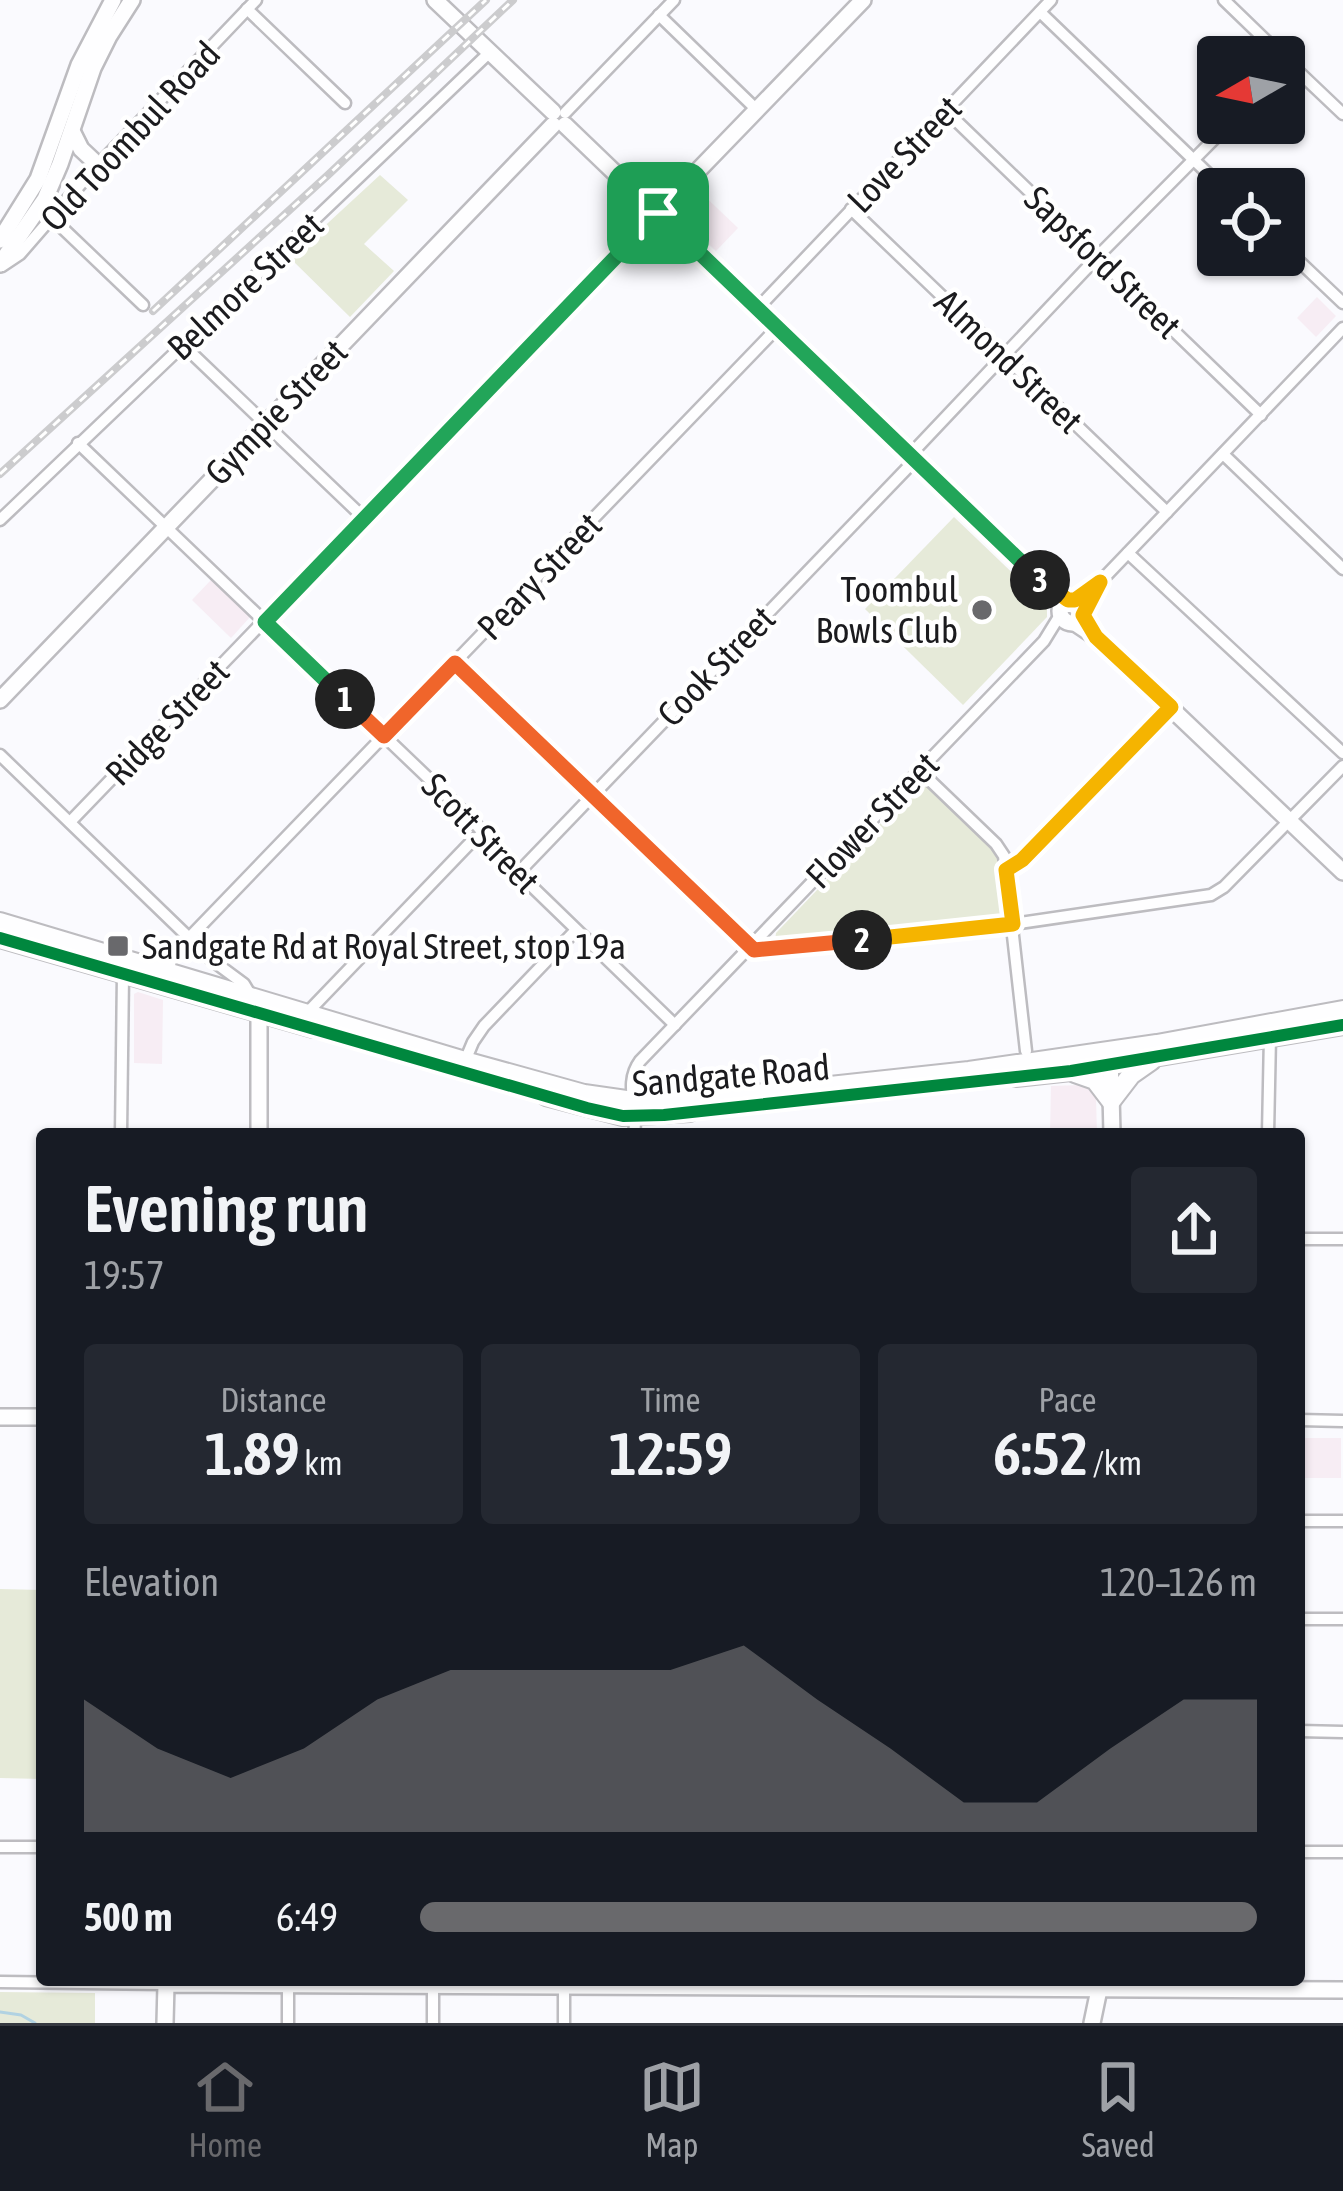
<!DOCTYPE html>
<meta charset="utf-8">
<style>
:root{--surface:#171b24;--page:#242831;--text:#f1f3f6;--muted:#9ea1a6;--line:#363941;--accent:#69696c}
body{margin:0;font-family:"Asap Condensed",sans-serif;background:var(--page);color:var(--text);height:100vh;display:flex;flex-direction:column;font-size:45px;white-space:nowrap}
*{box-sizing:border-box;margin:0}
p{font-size:39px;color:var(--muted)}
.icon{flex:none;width:66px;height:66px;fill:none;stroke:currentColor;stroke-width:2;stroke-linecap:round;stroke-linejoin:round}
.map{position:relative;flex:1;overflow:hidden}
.sheet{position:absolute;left:36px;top:1128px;width:1269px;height:858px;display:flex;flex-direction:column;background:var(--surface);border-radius:12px;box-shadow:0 3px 9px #0004}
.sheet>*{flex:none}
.needle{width:78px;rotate:261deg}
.fabs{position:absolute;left:1197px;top:36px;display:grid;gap:24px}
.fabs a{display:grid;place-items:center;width:108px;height:108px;border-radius:12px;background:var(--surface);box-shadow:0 3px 9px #0004;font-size:60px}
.pin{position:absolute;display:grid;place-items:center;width:102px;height:102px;color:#fff;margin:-51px;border-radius:24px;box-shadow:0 6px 18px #0006}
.km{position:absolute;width:60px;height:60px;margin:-30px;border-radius:50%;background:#222;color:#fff;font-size:33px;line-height:60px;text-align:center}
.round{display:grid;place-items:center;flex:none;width:126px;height:126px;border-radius:12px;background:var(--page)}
.headline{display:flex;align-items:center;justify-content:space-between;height:204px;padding:0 48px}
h1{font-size:66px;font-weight:600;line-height:90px}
.metrics{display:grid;grid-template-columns:repeat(3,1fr);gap:18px;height:204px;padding:12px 48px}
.metrics div{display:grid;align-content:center;border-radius:12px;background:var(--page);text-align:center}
.metrics b{font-size:60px;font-weight:600}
.metrics small{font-size:33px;font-weight:400}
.metrics p{font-size:33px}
.chart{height:336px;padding:24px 48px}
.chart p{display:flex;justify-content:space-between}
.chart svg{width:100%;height:216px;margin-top:12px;fill:var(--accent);opacity:.7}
ul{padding:0 48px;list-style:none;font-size:39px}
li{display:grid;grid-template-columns:192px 144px 1fr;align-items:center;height:90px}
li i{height:30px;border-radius:15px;background:var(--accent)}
.menu{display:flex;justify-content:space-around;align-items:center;height:168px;border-top:3px solid var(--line);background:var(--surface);font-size:33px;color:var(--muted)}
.menu a{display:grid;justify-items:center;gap:6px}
.menu .on{color:var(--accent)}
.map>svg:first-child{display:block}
.commercial{fill:#f7edf4}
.green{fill:#e6ead9}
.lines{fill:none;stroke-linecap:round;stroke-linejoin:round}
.stream{stroke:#b1d2e2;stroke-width:3}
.street-casing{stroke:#bdbcc0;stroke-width:15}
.secondary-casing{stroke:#bdbcc0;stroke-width:20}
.highway-casing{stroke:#bdbcc0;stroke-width:22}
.street{stroke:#fefeff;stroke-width:10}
.secondary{stroke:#fefeff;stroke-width:15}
.highway{stroke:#fefeff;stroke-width:18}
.rail-casing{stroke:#ccccce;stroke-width:8}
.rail{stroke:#fff;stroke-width:3;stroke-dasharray:9;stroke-linecap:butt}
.cycleway-casing{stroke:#fff;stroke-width:20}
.cycleway{stroke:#00873e;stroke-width:12}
.split-1-casing{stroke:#fff;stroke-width:24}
.split-2-casing{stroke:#fff;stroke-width:24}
.split-3-casing{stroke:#fff;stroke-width:24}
.split-4-casing{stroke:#fff;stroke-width:24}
.split-1{stroke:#22a559;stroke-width:15}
.split-2{stroke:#f0652b;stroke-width:15}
.split-3{stroke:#f5b400;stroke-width:15}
.split-4{stroke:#22a559;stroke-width:15}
.poi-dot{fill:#69696c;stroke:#fff;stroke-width:4.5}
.labels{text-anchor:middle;stroke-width:9;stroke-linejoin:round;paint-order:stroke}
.street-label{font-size:36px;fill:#1b1b1e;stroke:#fff}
.poi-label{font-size:36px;fill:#1b1b1e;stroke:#fff;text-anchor:end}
</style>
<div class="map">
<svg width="1343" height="2023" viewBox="0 0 1343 2023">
<rect width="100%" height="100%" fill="#fafafe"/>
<g class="commercial">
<path d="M698 190 738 228 716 251 676 212Z"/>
<path d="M1317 297 1336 316 1316 337 1297 318Z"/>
<path d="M211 580 250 617 231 638 192 600Z"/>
<path d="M138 992 163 1000 162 1064 134 1063V994Z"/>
<path d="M1081 1085 1088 1086 1096 1098 1097 1134H1050L1051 1086Z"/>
<rect x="1299" y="1438" width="42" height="40"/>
</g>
<g class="green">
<path d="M380 175 408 200 364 244 394 271 350 317 290 258Z"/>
<path d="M954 517 1047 606V617L963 705 865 609Z"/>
<path d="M922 780 999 853 1005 914 775 941 776 933Z"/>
<path d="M0 1589 42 1590V1779L0 1778Z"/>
<path d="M0 1992 95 1993V2023H0Z"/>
</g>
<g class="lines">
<path class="stream" d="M0 2012 21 2015 35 2023"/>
<defs>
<g id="street">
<path d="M1224 0 1283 57"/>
<path d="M247 9 345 103"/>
<path d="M1040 12 1224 189"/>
<path d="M659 15 757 110"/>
<path d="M1284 58 1343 114"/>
<path d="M945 110 1261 415"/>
<path d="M565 113 674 0"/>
<path d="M851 209 1167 512"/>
<path d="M53 219 143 305"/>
<path d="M1284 247 1343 303"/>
<path d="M2 266 20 254 86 178 256 0"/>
<path d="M757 309 1051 0"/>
<path d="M183 345 364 518"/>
<path d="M78 443 472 820 518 873 675 1025"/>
<path d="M1223 454 1343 569"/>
<path d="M910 455 1102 252 1230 123"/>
<path d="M0 520 490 52"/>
<path d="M1128 553 1343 753"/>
<path d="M1075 600 1100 582 1343 328"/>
<path d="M1083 610 1096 594 1100 582"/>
<path d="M455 663 757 951 1013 924 1211 895 1224 887 1343 766"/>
<path d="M0 755 213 961 244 984 250 994"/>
<path d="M919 770 996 844 1004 856 1026 1051"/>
<path d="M70 822 657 213"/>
<path d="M1006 870 1022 860 1171 707"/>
<path d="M518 873 915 460"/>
<path d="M167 974 172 958 189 938 777 328"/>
<path d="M307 1013 473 840 484 834"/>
<path d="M465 1061 473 1042 484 1026 576 930"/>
<path d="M121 1134 123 974"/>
<path d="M634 1134C639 1108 623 1084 640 1061L1044 641 1060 615"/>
<path d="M1268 1134 1270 1036"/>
<path d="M1299 1239H1343"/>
<path d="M1299 1420 1343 1421"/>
<path d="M1299 1521H1343"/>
<path d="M1299 1619H1343"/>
<path d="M1299 1731 1343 1732"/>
<path d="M0 1847H42"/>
<path d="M1299 1852H1343"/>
<path d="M0 1982 166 1984"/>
<path d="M288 2023V1985"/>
<path d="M433 2023V1986"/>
<path d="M564 2023V1987"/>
</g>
<g id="secondary">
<path d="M435 0 553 112"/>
<path d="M565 125 1044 585 1068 600"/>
<path d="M72 131 81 149 98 165"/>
<path d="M657 213 863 0"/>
<path d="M0 240 38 179 79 65 113 0"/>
<path d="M0 264 45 199 60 164 93 68 109 36 132 0"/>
<circle cx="1072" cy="611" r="12"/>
<path d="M1075 623 1096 637 1343 872"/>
<path d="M0 700 553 125"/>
<path d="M1110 1053 1112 1134"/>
<path d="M259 1134V1002"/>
<path d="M0 1417H42"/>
<path d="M165 2023 166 1984 1343 1990"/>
<path d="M1092 2023 1101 1980"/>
</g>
<g id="highway">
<path d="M0 922 465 1061 584 1094 633 1101 718 1098 969 1071 1157 1044 1343 1010"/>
<path d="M0 938 313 1028"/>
<path d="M1075 1073 1095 1080 1111 1101 1131 1075 1151 1061"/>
<path d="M1016 1077 1071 1071 1343 1025"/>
<path d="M546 1096 623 1116 690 1112"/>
</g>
</defs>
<use href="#street" class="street-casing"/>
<use href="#secondary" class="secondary-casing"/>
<use href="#highway" class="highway-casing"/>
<use href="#street" class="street"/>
<use href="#secondary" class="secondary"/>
<use href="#highway" class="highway"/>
<defs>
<g id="rail">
<path d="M153 311 486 0"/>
<path d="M0 474 328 175 513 0"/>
</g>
</defs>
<use href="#rail" class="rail-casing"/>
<use href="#rail" class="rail"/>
<defs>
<path id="cycleway" d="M0 938 587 1108 623 1116 664 1115 1071 1071 1343 1025"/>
</defs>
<use href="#cycleway" class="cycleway-casing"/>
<use href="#cycleway" class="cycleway"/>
</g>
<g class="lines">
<defs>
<path id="split-1" d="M345 699 265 622 658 213"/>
<path id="split-2" d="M345 699 384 736 455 663 754 950 862 940"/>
<path id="split-3" d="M862 940 1013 924 1006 870 1022 860 1171 707 1096 637 1083 615 1100 582 1075 600H1068L1040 580"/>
<path id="split-4" d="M658 213 1040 580"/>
</defs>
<use href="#split-1" class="split-1-casing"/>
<use href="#split-2" class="split-2-casing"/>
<use href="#split-3" class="split-3-casing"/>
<use href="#split-4" class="split-4-casing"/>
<use href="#split-1" class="split-1"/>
<use href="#split-2" class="split-2"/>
<use href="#split-3" class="split-3"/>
<use href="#split-4" class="split-4"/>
</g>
<g class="poi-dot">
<circle cx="982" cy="610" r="12"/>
<rect x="106" y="934" width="24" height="24" rx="6"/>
</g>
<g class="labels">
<g class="street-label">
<text transform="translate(130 136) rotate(-47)" y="13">Old Toombul Road</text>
<text transform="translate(904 154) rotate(-46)" y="13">Love Street</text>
<text transform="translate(1103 262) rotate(44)" y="13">Sapsford Street</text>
<text transform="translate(245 286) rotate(-43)" y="13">Belmore Street</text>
<text transform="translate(1009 361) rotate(44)" y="13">Almond Street</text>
<text transform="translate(276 412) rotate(-46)" y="13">Gympie Street</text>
<text transform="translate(539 576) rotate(-46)" y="13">Peary Street</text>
<text transform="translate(716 666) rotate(-46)" y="13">Cook Street</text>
<text transform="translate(167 722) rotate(-46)" y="13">Ridge Street</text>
<text transform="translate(872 820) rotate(-46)" y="13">Flower Street</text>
<text transform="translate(481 833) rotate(46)" y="13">Scott Street</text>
<text transform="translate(731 1075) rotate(-5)" y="13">Sandgate Road</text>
</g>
<g class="poi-label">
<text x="958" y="602">Toombul<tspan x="958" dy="41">Bowls Club</tspan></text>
<text x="142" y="959" text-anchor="start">Sandgate Rd at Royal Street, stop 19a</text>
</g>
</g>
</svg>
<div class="fabs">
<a><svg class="needle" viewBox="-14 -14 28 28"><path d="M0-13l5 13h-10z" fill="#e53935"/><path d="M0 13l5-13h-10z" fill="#9ea1a6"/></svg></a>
<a><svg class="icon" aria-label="locate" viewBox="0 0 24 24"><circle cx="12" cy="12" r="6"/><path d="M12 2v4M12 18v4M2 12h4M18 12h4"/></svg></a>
</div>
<div class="pin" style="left:658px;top:213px;background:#1e9e55"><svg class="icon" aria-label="arrive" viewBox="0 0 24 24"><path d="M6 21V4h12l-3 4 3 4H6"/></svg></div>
<b class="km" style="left:345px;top:699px">1</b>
<b class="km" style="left:862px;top:940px">2</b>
<b class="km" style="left:1040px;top:580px">3</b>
<section class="sheet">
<div class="headline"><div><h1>Evening run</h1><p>19:57</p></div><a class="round"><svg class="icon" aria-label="share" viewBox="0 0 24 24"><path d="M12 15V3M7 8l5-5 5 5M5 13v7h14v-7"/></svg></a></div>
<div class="metrics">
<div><p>Distance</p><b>1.89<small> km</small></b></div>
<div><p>Time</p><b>12:59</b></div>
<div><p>Pace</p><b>6:52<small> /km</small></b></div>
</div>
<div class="chart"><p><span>Elevation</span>120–126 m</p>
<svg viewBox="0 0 160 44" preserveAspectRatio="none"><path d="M0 44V17L10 27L20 33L30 27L40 17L50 11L60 11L70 11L80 11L90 6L100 17L110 27L120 38L130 38L140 27L150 17L160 17V44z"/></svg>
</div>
<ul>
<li><b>500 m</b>6:49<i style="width:100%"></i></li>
</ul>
</section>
</div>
<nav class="menu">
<a class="on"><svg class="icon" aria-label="home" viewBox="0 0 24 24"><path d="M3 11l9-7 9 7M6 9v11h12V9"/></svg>Home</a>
<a><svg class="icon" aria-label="map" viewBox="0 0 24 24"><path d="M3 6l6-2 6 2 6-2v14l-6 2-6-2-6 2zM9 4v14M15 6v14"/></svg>Map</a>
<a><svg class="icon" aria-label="saved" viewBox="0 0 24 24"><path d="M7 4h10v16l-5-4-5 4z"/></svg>Saved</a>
</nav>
